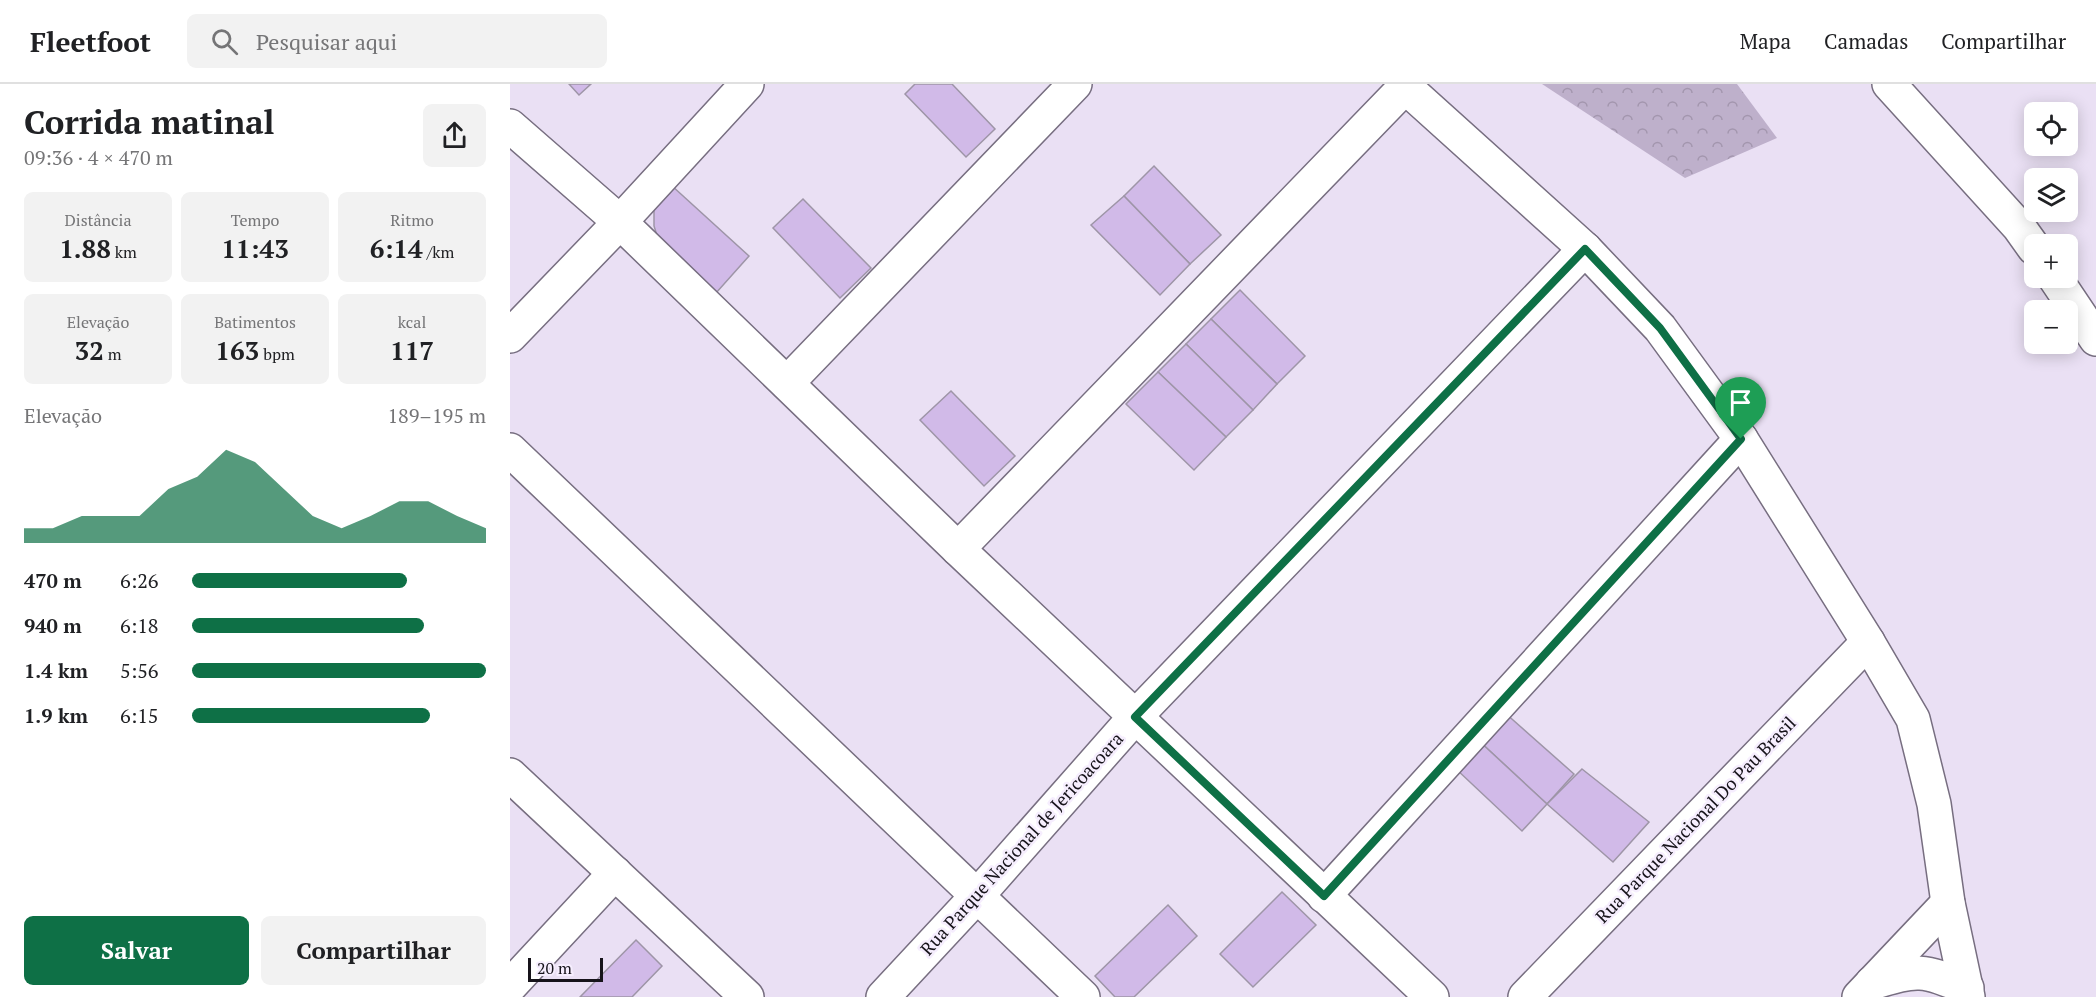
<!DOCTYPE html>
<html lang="pt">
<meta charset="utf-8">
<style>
:root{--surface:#fff;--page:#f2f2f2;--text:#202124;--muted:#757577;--line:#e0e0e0;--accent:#0e7046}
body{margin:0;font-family:"PT Serif",serif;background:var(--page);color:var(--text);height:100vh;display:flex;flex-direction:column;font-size:22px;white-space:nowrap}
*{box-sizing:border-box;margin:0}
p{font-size:20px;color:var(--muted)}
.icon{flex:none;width:33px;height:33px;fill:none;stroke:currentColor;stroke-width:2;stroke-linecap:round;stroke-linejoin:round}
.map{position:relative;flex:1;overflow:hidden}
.panel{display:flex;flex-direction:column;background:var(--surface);width:510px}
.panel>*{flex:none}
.buttons{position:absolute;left:1514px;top:18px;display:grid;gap:12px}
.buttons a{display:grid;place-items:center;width:54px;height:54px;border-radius:9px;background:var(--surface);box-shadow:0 3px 15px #0003;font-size:30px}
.scale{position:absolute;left:18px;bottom:15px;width:75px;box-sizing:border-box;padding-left:6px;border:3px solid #16131a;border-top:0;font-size:16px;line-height:21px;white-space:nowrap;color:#16131a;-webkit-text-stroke:4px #f6eefe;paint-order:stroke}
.pin{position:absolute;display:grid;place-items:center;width:51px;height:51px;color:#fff;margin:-62px -26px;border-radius:50% 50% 50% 0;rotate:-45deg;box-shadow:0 0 6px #0007}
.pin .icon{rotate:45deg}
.round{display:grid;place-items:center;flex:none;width:63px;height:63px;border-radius:9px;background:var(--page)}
.summary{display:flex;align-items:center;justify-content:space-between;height:102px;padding:0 24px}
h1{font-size:33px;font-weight:800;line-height:45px}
.metrics{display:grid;grid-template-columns:repeat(3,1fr);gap:9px;height:102px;padding:6px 24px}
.metrics div{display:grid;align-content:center;border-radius:9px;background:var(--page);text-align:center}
.metrics b{font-size:26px;font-weight:800}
.metrics small{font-size:16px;font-weight:400}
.metrics p{font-size:16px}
.chart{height:168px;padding:12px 24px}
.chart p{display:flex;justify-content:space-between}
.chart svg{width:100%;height:108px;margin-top:6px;fill:var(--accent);opacity:.7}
.primary-button{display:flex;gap:12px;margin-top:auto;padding:12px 24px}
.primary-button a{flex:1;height:69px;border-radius:9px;background:var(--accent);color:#fff;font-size:24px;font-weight:800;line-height:69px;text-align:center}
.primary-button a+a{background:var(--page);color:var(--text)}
ul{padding:0 24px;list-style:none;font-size:20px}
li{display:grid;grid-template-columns:96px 72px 1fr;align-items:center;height:45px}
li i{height:15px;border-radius:8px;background:var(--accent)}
header{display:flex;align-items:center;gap:36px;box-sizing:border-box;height:84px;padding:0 30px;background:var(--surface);border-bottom:2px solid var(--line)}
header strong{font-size:28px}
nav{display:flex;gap:33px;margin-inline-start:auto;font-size:21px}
.search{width:420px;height:54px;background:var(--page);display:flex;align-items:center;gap:15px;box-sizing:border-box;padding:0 21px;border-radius:9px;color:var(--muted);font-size:22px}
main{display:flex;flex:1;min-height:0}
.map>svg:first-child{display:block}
.forest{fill:url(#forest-crowns)}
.building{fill:#d1bae8;stroke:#9e95a7;stroke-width:1.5}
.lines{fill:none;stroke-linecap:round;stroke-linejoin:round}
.minor-casing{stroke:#776e80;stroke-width:36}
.minor{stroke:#fff;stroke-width:33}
.route-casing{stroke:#fff;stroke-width:12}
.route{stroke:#0e7046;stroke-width:8}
.labels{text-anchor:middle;stroke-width:5;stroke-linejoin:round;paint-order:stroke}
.street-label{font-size:18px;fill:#16131a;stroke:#f6eefe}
</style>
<header>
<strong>Fleetfoot</strong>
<div class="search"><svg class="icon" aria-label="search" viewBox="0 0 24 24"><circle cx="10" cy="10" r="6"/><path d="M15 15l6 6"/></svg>Pesquisar aqui</div>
<nav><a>Mapa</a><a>Camadas</a><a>Compartilhar</a></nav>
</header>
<main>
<section class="panel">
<div class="summary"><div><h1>Corrida matinal</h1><p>09:36 · 4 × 470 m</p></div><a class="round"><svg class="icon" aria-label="share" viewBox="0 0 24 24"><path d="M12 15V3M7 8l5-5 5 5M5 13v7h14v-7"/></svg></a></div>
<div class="metrics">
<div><p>Distância</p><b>1.88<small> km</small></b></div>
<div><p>Tempo</p><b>11:43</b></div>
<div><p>Ritmo</p><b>6:14<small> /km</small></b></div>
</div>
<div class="metrics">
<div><p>Elevação</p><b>32<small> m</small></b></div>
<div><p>Batimentos</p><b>163<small> bpm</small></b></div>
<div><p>kcal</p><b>117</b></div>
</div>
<div class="chart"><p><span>Elevação</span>189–195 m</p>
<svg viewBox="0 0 160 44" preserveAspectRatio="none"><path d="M0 44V38L10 38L20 33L30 33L40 33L50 22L60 17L70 6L80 11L90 22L100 33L110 38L120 33L130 27L140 27L150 33L160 38V44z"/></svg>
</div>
<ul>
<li><b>470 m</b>6:26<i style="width:73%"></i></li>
<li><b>940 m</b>6:18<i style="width:79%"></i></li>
<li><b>1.4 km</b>5:56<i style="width:100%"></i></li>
<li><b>1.9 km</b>6:15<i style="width:81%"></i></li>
</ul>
<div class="primary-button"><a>Salvar</a><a>Compartilhar</a></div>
</section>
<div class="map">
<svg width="1586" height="913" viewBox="0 0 1586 913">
<defs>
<pattern id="forest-crowns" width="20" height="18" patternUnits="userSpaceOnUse" patternTransform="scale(1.5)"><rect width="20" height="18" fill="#beb0cb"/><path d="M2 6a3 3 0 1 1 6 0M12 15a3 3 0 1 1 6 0" fill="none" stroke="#a396ae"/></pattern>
</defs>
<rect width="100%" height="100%" fill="#eae0f4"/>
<path class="forest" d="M1032 0H1227L1267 54 1175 94Z"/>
<g class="building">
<path d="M59 0H81L69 11Z"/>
<path d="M405 0H442L485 45 456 73 395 10Z"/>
<path d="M644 82 711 151 680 180 614 112Z"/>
<path d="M161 101 239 172 206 209 149 158 144 142V126L150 113Z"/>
<path d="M614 112 680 180 650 211 581 141Z"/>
<path d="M293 115 361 184 330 214 263 144Z"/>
<path d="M730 206 795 272 767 300 701 235Z"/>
<path d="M701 235 767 300 743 326 676 260Z"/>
<path d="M676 260 743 326 716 353 648 288Z"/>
<path d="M648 288 716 353 684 386 616 320Z"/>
<path d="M441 307 505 372 474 402 410 336Z"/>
<path d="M994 628 1064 690 1037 720 968 656Z"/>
<path d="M968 656 1037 720 1012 747 945 684Z"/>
<path d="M1072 685 1139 738 1103 778 1037 720Z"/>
<path d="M772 808 806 841 743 903 710 870Z"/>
<path d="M658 821 687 852 624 913H605L585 892Z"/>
<path d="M126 856 152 882 122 913H70Z"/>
</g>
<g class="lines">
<defs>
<g id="minor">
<path d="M892 0 1075 165 1150 244 1231 355 1358 558 1403 635 1424 720 1438 819 1458 913"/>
<path d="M1379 0 1509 143 1524 164"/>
<path d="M0 42 110 138 448 465 922 913"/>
<path d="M1545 194 1586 255"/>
<path d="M0 252 110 138 237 0"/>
<path d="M277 299 565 0"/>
<path d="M0 366 573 913"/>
<path d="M448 465 895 3"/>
<path d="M0 691 237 913"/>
<path d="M814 812 1231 355"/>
<path d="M1362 899C1408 885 1412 885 1457 904"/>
<path d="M0 902 105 789"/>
<path d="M373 913 467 812 625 633 1075 165"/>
<path d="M1015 913 1358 558"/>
<path d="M1349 913 1438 819"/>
</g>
</defs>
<use href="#minor" class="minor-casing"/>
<use href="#minor" class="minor"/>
</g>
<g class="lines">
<defs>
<path id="route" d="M1075 165 1150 244 1231 355 814 812 625 633Z"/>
</defs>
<use href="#route" class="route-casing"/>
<use href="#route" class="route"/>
</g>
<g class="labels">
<g class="street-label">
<text transform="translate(1186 736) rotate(-46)" y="6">Rua Parque Nacional Do Pau Brasil</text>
<text transform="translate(512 760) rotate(-48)" y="6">Rua Parque Nacional de Jericoacoara</text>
</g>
</g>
</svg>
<div class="buttons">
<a><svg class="icon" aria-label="locate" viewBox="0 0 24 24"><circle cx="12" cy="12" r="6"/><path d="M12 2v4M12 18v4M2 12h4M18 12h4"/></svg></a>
<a><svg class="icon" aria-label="layers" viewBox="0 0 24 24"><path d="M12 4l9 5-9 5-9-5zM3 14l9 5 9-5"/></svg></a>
<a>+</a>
<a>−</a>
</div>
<div class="scale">20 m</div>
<div class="pin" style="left:1231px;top:355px;background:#1e9e55"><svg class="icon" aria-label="arrive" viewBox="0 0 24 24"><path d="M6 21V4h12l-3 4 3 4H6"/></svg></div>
</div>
</main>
